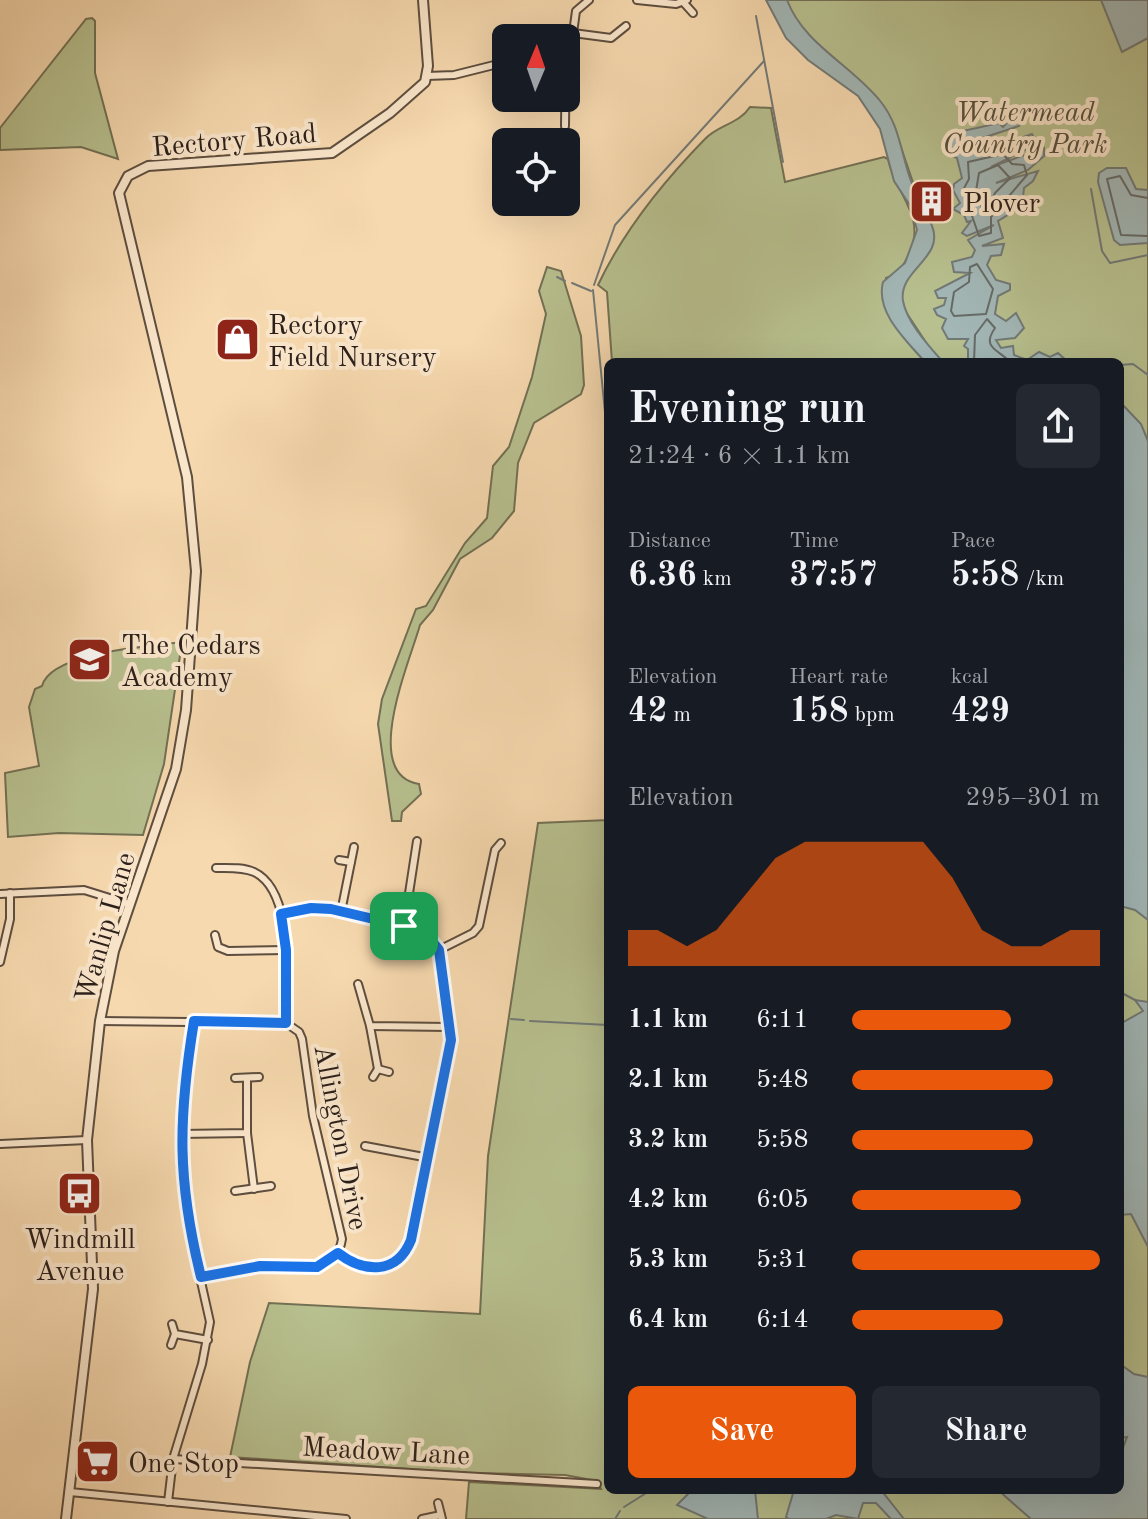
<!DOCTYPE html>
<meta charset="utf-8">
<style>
:root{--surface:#171b24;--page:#242831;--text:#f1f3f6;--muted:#9ea1a6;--accent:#ea580c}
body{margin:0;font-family:"Old Standard TT",serif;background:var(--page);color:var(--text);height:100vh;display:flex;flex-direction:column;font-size:30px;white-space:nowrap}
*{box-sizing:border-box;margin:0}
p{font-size:26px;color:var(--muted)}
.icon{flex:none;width:44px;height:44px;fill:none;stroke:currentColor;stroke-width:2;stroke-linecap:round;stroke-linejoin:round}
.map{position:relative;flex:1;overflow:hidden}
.sheet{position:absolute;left:604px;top:358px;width:520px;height:1136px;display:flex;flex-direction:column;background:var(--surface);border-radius:12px;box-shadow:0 8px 32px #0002}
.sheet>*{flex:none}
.needle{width:52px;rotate:2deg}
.buttons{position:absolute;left:492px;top:24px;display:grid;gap:16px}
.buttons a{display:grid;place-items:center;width:88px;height:88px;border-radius:12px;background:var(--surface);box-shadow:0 8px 32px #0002;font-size:40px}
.pin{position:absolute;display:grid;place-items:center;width:68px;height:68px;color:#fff;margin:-34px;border-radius:16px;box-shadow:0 4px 12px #0006}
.round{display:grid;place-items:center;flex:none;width:84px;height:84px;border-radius:12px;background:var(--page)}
.summary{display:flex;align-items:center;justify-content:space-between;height:136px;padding:0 24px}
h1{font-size:44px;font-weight:600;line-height:60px}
.stats{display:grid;grid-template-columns:repeat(3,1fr);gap:12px;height:136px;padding:8px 24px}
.stats div{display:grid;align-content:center}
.stats b{font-size:34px;font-weight:600}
.stats small{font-size:22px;font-weight:400}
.stats p{font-size:22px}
.chart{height:224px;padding:16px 24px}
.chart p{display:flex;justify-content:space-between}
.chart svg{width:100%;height:144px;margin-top:8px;fill:var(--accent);opacity:.7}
.primary-button{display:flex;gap:16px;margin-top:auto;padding:16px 24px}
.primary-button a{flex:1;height:92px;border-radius:12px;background:var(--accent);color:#fff;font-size:32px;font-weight:600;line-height:92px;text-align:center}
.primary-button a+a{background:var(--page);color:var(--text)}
ul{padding:0 24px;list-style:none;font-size:26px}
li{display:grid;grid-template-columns:128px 96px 1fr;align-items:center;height:60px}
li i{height:20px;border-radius:10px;background:var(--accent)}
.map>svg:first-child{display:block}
.green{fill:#b8c08f;stroke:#727054;stroke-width:2}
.water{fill:#a2b7b6;stroke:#727a78;stroke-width:2}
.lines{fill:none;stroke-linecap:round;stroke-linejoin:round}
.shore{stroke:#666b68;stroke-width:2}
.stream{stroke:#727a78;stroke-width:2}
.minor-casing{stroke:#5e4e3f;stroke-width:10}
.tertiary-casing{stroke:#5e4e3f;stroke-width:12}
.minor{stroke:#fae6cb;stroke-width:6}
.tertiary{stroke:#fae6cb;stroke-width:8}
.route-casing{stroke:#fff;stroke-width:16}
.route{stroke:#1a73e8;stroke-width:10}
.labels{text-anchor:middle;stroke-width:8;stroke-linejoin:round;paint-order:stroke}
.park-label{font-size:28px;font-style:italic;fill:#554f3d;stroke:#fae6cb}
.street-label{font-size:28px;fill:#2b1f1a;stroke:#fae6cb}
.poi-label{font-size:28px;fill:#2b1f1a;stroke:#fae6cb;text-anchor:start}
</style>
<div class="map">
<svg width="1148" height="1519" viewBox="0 0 1148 1519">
<rect width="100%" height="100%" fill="#f7d9af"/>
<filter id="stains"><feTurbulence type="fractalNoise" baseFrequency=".0025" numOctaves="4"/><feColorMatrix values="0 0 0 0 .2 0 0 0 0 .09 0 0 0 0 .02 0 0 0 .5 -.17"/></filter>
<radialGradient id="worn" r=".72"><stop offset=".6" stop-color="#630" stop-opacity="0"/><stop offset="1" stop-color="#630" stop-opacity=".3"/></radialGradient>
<g class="green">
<path d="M784 0H1148V1519H466L469 1482 601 1489 597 1481 565 1475 469 1473 230 1457 250 1362 269 1303 480 1314 488 1156 538 823 608 820V1490H1120V362H939L898 300 899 290 932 238 893 124 802 41Z"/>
<path d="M92 18 95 21V73L118 159 81 147 0 150V128L86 19Z"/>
<path d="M750 107 771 108 785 182 884 157 888 159C895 194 926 215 910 252 904 264 900 274 886 278 881 318 901 334 925 362H612L607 292 598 285C624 230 662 183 705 139 718 125 739 124 750 107Z"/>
<path d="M547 267 561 271 581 336 584 385 581 394 534 423 518 463 514 511 492 538 460 559 433 610 420 625C410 661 360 775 419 784L421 794 402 812 401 821H392L378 724 382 699 416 609 426 606 465 543 487 518 493 466 509 447 532 377 546 314 539 291Z"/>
<path d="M182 642 164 764 143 835 59 833 8 837 5 773 39 766 29 707 35 689 42 686C50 652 152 646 182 642Z"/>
</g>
<g class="water">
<path d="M766 0H787C804 45 852 65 881 102 900 126 901 154 911 181 916 197 926 210 932 226 945 258 898 270 903 301 907 323 929 346 943 362H925C907 341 875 313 883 282L905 263 917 230 911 207 894 181 880 129 858 96 808 60 786 38Z"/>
<path d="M1101 0H1148V38L1122 52Z"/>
<path d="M1023 118 1019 126 964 144 963 148 966 151 974 148 978 153 1032 134 1037 144 991 167 1044 148V156L1028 170 996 183 1038 171 1033 181 1024 188 1023 197 997 211 1029 202 998 221 1003 238 982 246 1004 244 1001 255 991 256 987 265 996 280 1010 284V290L998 296 995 314 1006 321 1016 313 1024 328 1015 338 996 340 1001 348 1013 346 1014 355 1027 360 1039 352 1050 357 1058 353 1068 362H968V349L964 346 968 339H948L942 328 946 319 937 315 934 309 944 305 946 298H938L935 291 970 273 954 272 952 262 972 257 975 250 968 240 994 225 967 236 962 233 971 221 967 222 964 215 953 209 960 203 953 190 954 184 962 178 957 158 950 155 949 134 999 123 1003 127 1010 119Z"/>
<path d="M1107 168H1126L1136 189 1148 190V243L1120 245 1114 240 1098 182 1099 173Z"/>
<path d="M1120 402 1141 424 1148 441V920L1135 910 1120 906Z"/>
<path d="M1135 1000 1148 1002V1247L1131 1214 1120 1215V1024L1143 1011Z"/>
<path d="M1120 1364 1134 1374 1148 1377V1519H1031L998 1490H1120V1456L1127 1437 1120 1438Z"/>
<path d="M692 1490H755L758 1519H708L677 1505Z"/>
<path d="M794 1490H881L904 1519H891L876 1503H863L858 1519 836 1515 826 1519H789L786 1517Z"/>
</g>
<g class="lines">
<g class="shore">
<path d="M1003 154 1012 164 1024 165 1027 175 991 217V233L979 236 963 190 969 179 968 162Z"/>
<path d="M998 165 1010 178 995 193 990 204 982 208 976 191 979 173Z"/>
<path d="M1148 198 1131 195 1120 176 1107 179 1121 235 1148 236"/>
<path d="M977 264 993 289 986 314 954 316 951 311 954 292 969 282 970 267Z"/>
<path d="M974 362 975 335 987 319 995 328C981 348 998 349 1010 362"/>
</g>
<g class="stream">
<path d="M756 16 783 162"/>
<path d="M1091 189 1102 251 1110 263 1148 255"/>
<path d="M557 277 565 281"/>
<path d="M572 283 591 291"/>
<path d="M594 285 615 225 764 61"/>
<path d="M593 290 608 443"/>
<path d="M1120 365 1133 364 1148 375"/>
<path d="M1120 992 1135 1000"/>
<path d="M511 1019 524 1020"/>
<path d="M530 1021 608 1025"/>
<path d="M624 1507 651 1490"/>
<path d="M615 1519 620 1511"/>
</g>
<defs>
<g id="minor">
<path d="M637 0 676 4 687 0"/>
<path d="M684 3 693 13"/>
<path d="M573 33 611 38 626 26"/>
<path d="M566 48 573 33 576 11 589 0"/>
<path d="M427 76 454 75 506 62"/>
<path d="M565 126 566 48"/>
<path d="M339 860 351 862"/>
<path d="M0 894 84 890 129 904"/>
<path d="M341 912 354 847"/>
<path d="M281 914C319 904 417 915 439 950L450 1048 411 1240C397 1275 364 1273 338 1253"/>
<path d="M404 926 417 841"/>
<path d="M215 935 218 947 228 951 286 950"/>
<path d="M439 950 473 933 479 926 495 850 501 843"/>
<path d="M0 962 10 919V893"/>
<path d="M358 984 370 1026 449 1027"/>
<path d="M100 1021 286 1023"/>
<path d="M370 1026 378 1069"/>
<path d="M373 1077 378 1069 389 1072"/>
<path d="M235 1078 259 1077"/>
<path d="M247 1133 254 1189"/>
<path d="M180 1134 247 1133V1078"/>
<path d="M0 1144 87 1140"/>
<path d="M365 1146 429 1158"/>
<path d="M235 1191 271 1186"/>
<path d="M201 1277C219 1272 237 1268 256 1266 284 1265 336 1280 342 1239L313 1116 302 1039 299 1032 286 1023 289 1013C287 976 293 890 254 872 243 867 228 868 216 868"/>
<path d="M172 1324 175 1334 208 1340"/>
<path d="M171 1345 175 1334"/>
<path d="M173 1459 597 1484"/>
<path d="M70 1492 346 1519"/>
<path d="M168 1502 173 1459 202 1364 210 1322 189 1228 180 1162 182 1096 194 1021"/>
<path d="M438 1503 442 1519"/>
<path d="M422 1519 441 1515"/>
</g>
<path id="tertiary" d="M66 1519 93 1289 87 1140 100 1021 114 951 176 769 186 710 196 571 187 477 119 193 128 176 148 166 332 153 390 113 425 82 428 66 423 0"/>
</defs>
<use href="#minor" class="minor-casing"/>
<use href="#tertiary" class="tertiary-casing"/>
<use href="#minor" class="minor"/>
<use href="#tertiary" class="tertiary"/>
</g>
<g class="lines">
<defs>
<path id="route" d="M311 908 331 909 416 929 426 934 439 950 451 1040 411 1240C397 1275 364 1273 338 1253L317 1267 260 1266 201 1277C177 1180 178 1119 194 1021L286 1023V950L281 914Z"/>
</defs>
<use href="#route" class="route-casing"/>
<use href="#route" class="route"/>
</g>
<defs>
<symbol id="building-square" viewBox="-11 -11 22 22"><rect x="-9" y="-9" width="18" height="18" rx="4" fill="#8f2418" stroke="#fae6cb"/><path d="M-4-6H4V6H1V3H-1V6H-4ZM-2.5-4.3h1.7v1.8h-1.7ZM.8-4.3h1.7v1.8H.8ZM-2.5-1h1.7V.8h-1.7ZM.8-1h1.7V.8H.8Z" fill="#fff"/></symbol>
<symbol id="shop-square" viewBox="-11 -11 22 22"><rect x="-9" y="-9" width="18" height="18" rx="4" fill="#8f2418" stroke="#fae6cb"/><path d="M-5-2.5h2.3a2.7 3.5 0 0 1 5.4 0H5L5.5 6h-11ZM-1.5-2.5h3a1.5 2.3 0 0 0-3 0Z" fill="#fff"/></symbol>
<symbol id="school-square" viewBox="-11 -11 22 22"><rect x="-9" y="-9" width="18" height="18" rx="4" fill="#8f2418" stroke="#fae6cb"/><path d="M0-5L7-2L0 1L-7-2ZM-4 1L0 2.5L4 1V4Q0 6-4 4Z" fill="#fff"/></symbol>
<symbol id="bus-square" viewBox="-11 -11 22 22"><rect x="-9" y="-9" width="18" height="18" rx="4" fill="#8f2418" stroke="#fae6cb"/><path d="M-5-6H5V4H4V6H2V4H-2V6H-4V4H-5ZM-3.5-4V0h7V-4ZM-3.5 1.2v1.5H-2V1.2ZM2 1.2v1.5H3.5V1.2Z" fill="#fff"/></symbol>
<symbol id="supermarket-square" viewBox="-11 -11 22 22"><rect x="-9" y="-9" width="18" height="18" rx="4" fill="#8f2418" stroke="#fae6cb"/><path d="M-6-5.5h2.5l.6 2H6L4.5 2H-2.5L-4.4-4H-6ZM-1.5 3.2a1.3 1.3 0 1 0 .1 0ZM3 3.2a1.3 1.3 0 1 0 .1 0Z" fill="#fff"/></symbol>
</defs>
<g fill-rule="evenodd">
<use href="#building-square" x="906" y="176" width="51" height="51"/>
<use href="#shop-square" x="212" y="314" width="51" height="51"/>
<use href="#school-square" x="64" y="634" width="51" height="51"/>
<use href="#bus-square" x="54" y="1168" width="51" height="51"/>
<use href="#supermarket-square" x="72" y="1436" width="51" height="51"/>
</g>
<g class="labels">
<g class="park-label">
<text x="1025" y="121">Watermead<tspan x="1025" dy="32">Country Park</tspan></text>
</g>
<g class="street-label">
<text transform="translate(234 139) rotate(-5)" y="10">Rectory Road</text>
<text transform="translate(104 927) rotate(-74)" y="10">Wanlip Lane</text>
<text transform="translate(342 1137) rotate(79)" y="10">Allington Drive</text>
<text transform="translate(386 1450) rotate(3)" y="10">Meadow Lane</text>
</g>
<g class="poi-label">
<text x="963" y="212">Plover</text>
<text x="268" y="334">Rectory<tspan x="268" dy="32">Field Nursery</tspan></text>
<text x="121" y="654">The Cedars<tspan x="121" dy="32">Academy</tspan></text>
<text x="80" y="1248" text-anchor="middle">Windmill<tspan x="80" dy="32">Avenue</tspan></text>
<text x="128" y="1472">One Stop</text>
</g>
</g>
<rect width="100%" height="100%" filter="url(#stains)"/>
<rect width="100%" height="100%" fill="url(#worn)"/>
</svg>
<div class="buttons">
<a><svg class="needle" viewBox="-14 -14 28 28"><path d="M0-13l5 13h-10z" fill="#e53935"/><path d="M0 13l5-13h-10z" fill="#9ea1a6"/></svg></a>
<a><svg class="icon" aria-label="locate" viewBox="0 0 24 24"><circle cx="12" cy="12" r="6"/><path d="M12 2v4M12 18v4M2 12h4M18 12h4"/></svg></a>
</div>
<div class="pin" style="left:404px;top:926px;background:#1e9e55"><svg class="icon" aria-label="arrive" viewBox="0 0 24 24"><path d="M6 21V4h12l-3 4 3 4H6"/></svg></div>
<section class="sheet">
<div class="summary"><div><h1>Evening run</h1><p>21:24 · 6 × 1.1 km</p></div><a class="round"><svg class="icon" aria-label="share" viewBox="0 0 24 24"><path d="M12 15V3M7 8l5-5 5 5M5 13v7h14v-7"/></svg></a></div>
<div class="stats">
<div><p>Distance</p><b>6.36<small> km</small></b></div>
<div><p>Time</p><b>37:57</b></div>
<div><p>Pace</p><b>5:58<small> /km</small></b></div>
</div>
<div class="stats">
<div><p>Elevation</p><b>42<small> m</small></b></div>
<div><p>Heart rate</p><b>158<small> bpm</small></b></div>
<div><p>kcal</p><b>429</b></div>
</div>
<div class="chart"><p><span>Elevation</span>295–301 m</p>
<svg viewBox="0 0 160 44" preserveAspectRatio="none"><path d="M0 44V33L10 33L20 38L30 33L40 22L50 11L60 6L70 6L80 6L90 6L100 6L110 17L120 33L130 38L140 38L150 33L160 33V44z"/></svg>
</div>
<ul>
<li><b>1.1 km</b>6:11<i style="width:64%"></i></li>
<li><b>2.1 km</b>5:48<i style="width:81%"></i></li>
<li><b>3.2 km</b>5:58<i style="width:73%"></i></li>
<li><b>4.2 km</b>6:05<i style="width:68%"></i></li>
<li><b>5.3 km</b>5:31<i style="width:100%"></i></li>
<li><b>6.4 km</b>6:14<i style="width:61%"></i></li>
</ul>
<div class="primary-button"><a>Save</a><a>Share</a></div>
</section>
</div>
